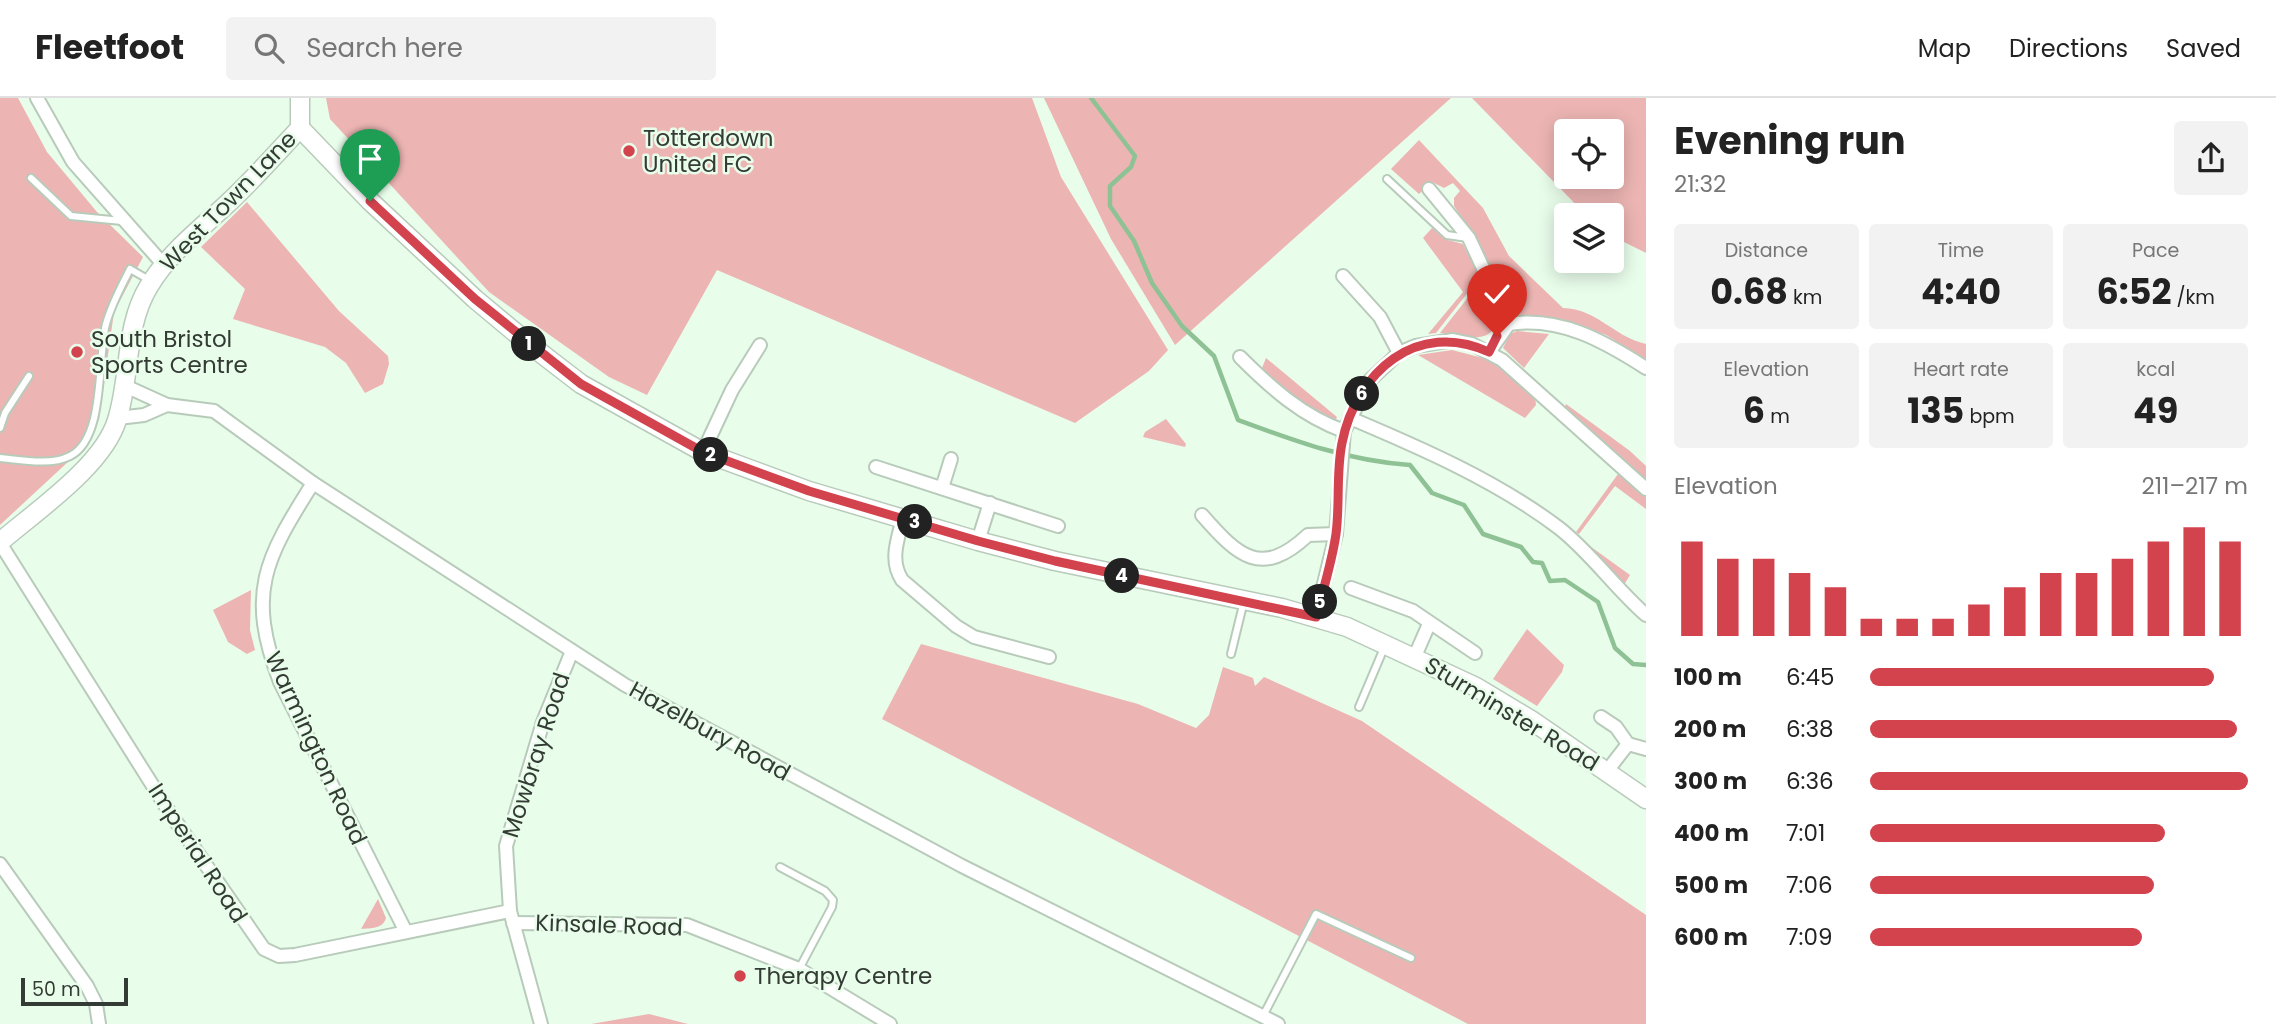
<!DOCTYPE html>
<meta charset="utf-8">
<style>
:root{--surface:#fff;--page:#f2f2f2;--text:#222;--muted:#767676;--line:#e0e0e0;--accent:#d3434e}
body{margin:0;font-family:Poppins,sans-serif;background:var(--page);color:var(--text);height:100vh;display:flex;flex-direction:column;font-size:26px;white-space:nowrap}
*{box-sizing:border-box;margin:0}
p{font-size:23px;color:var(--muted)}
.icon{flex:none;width:38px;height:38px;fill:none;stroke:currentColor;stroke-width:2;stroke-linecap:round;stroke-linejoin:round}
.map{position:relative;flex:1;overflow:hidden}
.panel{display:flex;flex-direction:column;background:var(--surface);width:630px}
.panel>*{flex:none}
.tools{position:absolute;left:1554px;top:21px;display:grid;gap:14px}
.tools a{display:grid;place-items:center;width:70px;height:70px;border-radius:7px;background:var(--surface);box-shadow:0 4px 18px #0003;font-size:35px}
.scale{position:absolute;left:21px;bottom:18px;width:107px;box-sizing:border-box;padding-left:7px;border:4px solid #333b34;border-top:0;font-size:19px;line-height:24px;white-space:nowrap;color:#333b34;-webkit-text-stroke:5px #e9fdeb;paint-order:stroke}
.pin{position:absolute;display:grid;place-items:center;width:60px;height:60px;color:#fff;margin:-72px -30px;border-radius:50% 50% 50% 0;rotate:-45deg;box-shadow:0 0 7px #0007}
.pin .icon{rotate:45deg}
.km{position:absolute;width:35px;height:35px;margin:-18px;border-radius:50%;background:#222;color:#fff;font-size:19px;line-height:35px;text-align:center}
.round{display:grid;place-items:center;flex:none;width:74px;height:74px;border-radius:7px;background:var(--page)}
.summary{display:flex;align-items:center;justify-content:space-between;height:119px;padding:0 28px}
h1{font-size:38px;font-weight:700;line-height:52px}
.figures{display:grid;grid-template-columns:repeat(3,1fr);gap:10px;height:119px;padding:7px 28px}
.figures div{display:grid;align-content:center;border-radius:7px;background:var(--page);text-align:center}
.figures b{font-size:35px;font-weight:700}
.figures small{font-size:19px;font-weight:400}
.figures p{font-size:19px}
.chart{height:196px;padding:14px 28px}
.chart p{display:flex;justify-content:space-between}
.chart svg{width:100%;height:126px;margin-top:7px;stroke:var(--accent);stroke-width:6}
ul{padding:0 28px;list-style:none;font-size:23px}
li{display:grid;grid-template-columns:112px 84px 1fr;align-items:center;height:52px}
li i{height:18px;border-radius:9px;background:var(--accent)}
header{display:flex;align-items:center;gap:42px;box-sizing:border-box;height:98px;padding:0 35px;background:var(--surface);border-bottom:2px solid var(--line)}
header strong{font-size:33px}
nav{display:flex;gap:38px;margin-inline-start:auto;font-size:24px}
.search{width:490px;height:63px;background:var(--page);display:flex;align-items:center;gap:18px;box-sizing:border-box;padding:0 24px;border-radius:7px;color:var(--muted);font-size:26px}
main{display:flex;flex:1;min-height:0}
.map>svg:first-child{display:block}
.green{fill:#ecb5b3;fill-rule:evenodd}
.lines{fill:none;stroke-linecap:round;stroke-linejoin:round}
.stream{stroke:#8ec295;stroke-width:4.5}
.lane-casing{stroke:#b8cbba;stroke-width:10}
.street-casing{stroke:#b8cbba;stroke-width:16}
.secondary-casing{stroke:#b8cbba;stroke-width:21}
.lane{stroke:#fff;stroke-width:6}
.street{stroke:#fff;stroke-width:12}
.secondary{stroke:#fff;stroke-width:18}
.route-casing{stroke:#fff;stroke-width:14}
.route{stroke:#d3434e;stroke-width:9}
.poi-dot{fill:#d3434e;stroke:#e9fdeb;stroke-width:2.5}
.labels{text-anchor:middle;stroke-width:5;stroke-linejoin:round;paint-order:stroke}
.poi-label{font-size:23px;fill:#333b34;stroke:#e9fdeb;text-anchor:start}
.street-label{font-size:23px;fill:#333b34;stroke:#e9fdeb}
</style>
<header>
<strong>Fleetfoot</strong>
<div class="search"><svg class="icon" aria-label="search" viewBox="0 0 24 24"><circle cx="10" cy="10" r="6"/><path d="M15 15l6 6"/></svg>Search here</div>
<nav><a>Map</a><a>Directions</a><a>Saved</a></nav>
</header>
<main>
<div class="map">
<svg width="1646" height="926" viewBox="0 0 1646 926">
<rect width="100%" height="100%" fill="#e9fdeb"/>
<g class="green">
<path d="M0 0H18L47 54 97 114 143 159 114 214 99 322 83 350 0 427Z"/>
<path d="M326 0H1032L1061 79 1168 252 1149 273 1075 325 717 172 647 297 609 279 489 194 330 21Z"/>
<path d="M1044 0H1451L1175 247 1111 141Z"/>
<path d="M1472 0H1646V155L1612 138V117H1586ZM1566 33H1612V79H1566Z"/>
<path d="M1419 42 1483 110 1509 158 1563 210C1598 211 1612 238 1646 246V261L1606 237 1574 225 1513 217 1475 140 1454 108V100L1460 93 1453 85 1444 90 1432 84 1419 96 1391 71Z"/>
<path d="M247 104 339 213 388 258 389 266 383 286 365 295 346 265 325 249 233 221 245 191 201 149Z"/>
<path d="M1432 130 1448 142 1463 146 1480 179 1436 235 1428 236 1463 194 1423 140Z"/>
<path d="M1481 183 1497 218C1494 251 1463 236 1440 235Z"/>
<path d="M1517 233 1549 236 1524 270 1503 250 1510 236Z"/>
<path d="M1452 252 1483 260 1486 257 1535 299 1536 307 1525 320 1418 257Z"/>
<path d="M1266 260 1337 319 1334 325 1265 278 1262 270Z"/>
<path d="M1566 306 1630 353 1646 368V382L1565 309Z"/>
<path d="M1166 321 1186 346 1185 349 1143 339 1145 334Z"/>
<path d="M1618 376 1646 399V411L1615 388 1579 436 1576 434Z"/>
<path d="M1587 446 1630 477 1624 487Z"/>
<path d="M251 492 250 532 255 552 247 556 228 544 213 512Z"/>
<path d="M1527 531 1564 567 1562 574 1537 608 1493 581Z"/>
<path d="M921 546 1138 606 1196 630 1209 617 1223 569 1253 580 1255 588 1264 579 1362 623 1646 817V926H1468L882 621Z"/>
<path d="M378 801 386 820C383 831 371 830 361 831Z"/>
<path d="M649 916 688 926H591Z"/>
</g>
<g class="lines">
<path class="stream" d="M1091 0 1135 58 1131 69 1110 88V108L1134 143 1152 185 1182 228 1214 258 1238 322C1295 343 1349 363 1410 367L1432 395 1464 407 1483 436 1521 449 1533 464 1542 465 1550 483 1565 482 1598 504 1615 550 1633 566 1646 567"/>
<defs>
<g id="lane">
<path d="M31 80 71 118 122 123"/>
<path d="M1387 81 1447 137 1468 140"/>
<path d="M0 330 5 315 29 278"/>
<path d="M0 360C21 362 51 368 70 358 106 340 97 259 106 226 111 207 121 189 130 171L151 183"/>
<path d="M1231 556 1244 503"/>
<path d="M1359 609 1384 550"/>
<path d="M780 769 825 793 833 802 832 809 799 871"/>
<path d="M1263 918 1316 816 1411 860"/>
</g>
<g id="street">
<path d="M37 0 73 64 163 166"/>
<path d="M1429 91 1469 140 1509 226"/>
<path d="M1343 178 1380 219 1399 255"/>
<path d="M1489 254 1509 226C1560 218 1604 243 1646 270"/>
<path d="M1240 259C1271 290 1302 318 1344 333"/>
<path d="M123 287 167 307"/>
<path d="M118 320 144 317 167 307 214 313 313 385 625 587 962 768 1278 926"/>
<path d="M1350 320C1421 350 1497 383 1559 430 1591 455 1615 490 1646 517"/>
<path d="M703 354 732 292 760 247"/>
<path d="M876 369 1058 428"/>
<path d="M313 385C265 461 246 495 280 584L406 834"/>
<path d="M942 390 951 361"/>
<path d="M1202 417C1238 458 1261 481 1308 437L1336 436"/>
<path d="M903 420C898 441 889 462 902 482L956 528 974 539 1049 559"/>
<path d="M978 443 990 405"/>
<path d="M0 445 170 715 264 851 279 858 295 857 510 813"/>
<path d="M1351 490 1413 513 1475 555"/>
<path d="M1316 519 1336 436 1344 333 1370 282 1399 255 1416 248 1453 242 1472 246 1502 262 1646 391"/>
<path d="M1415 558 1429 526"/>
<path d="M1601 619 1616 629 1628 646 1646 651"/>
<path d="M1607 673 1628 646"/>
<path d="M0 766 87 888 96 906 99 926"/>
<path d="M513 825 687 827 799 871 890 926"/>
<path d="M541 926 510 813 506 748 543 624 572 553"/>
</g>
<g id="secondary">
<path d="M300 30 370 103 475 201 529 246 581 286 703 354 809 393 978 443 1055 463 1282 510 1347 529 1476 589 1531 622 1646 701"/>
<path d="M0 444C36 413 103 368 117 322 131 278 124 229 149 188 168 156 199 132 226 107 252 83 276 56 300 30V0"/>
</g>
</defs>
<use href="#lane" class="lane-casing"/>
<use href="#street" class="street-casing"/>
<use href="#secondary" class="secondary-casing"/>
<use href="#lane" class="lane"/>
<use href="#street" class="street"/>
<use href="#secondary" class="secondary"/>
</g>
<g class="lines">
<defs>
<path id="route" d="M370 103 475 201 581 286 703 354 809 393 978 443 1055 463 1316 519C1323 492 1332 464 1336 436 1340 406 1336 374 1342 345 1356 274 1417 221 1489 254L1497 238"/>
</defs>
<use href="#route" class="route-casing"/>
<use href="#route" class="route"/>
</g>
<g class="poi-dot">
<circle cx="629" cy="53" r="7"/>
<circle cx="77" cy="254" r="7"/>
<circle cx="740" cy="878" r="7"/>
</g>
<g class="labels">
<g class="poi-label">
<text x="643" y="48">Totterdown<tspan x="643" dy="26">United FC</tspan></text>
<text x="91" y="249">South Bristol<tspan x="91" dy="26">Sports Centre</tspan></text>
<text x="754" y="886">Therapy Centre</text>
</g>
<g class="street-label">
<text transform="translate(228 103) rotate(-46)" y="8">West Town Lane</text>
<text transform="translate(1512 616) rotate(31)" y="8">Sturminster Road</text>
<text transform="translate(710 633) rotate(29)" y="8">Hazelbury Road</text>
<text transform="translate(316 650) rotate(65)" y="8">Warmington Road</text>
<text transform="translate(536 657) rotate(-72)" y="8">Mowbray Road</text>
<text transform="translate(198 755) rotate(57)" y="8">Imperial Road</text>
<text transform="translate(609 827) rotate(2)" y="8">Kinsale Road</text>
</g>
</g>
</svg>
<div class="tools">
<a><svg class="icon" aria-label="locate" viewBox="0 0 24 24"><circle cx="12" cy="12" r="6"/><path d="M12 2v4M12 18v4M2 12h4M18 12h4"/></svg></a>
<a><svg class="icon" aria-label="layers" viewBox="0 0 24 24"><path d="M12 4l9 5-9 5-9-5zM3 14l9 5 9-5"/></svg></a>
</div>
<div class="scale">50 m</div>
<div class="pin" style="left:370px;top:103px;background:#1e9e55"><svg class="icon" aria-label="arrive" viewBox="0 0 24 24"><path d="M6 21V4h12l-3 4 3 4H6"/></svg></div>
<div class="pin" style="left:1497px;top:238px;background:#d93025"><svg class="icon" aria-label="check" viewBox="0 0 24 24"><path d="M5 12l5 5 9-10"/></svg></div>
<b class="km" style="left:529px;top:246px">1</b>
<b class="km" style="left:711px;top:357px">2</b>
<b class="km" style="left:915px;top:424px">3</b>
<b class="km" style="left:1122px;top:478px">4</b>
<b class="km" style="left:1320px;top:504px">5</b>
<b class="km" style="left:1362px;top:296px">6</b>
</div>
<section class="panel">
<div class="summary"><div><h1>Evening run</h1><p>21:32</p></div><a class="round"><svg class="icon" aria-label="share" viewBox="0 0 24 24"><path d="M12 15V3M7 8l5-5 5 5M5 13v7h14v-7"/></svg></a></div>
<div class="figures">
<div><p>Distance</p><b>0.68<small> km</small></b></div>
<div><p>Time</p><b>4:40</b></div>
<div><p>Pace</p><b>6:52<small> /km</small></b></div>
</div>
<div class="figures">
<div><p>Elevation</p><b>6<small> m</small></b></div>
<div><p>Heart rate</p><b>135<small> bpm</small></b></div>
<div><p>kcal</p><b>49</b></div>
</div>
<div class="chart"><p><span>Elevation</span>211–217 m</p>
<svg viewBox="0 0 160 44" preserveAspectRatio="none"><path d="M5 44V11M15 44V17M25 44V17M35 44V22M45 44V27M55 44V38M65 44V38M75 44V38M85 44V33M95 44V27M105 44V22M115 44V22M125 44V17M135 44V11M145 44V6M155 44V11"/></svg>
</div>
<ul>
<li><b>100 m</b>6:45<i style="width:91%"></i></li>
<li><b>200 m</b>6:38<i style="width:97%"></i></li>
<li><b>300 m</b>6:36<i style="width:100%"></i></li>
<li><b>400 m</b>7:01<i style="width:78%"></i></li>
<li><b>500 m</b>7:06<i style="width:75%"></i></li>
<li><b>600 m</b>7:09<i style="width:72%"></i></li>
</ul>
</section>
</main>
